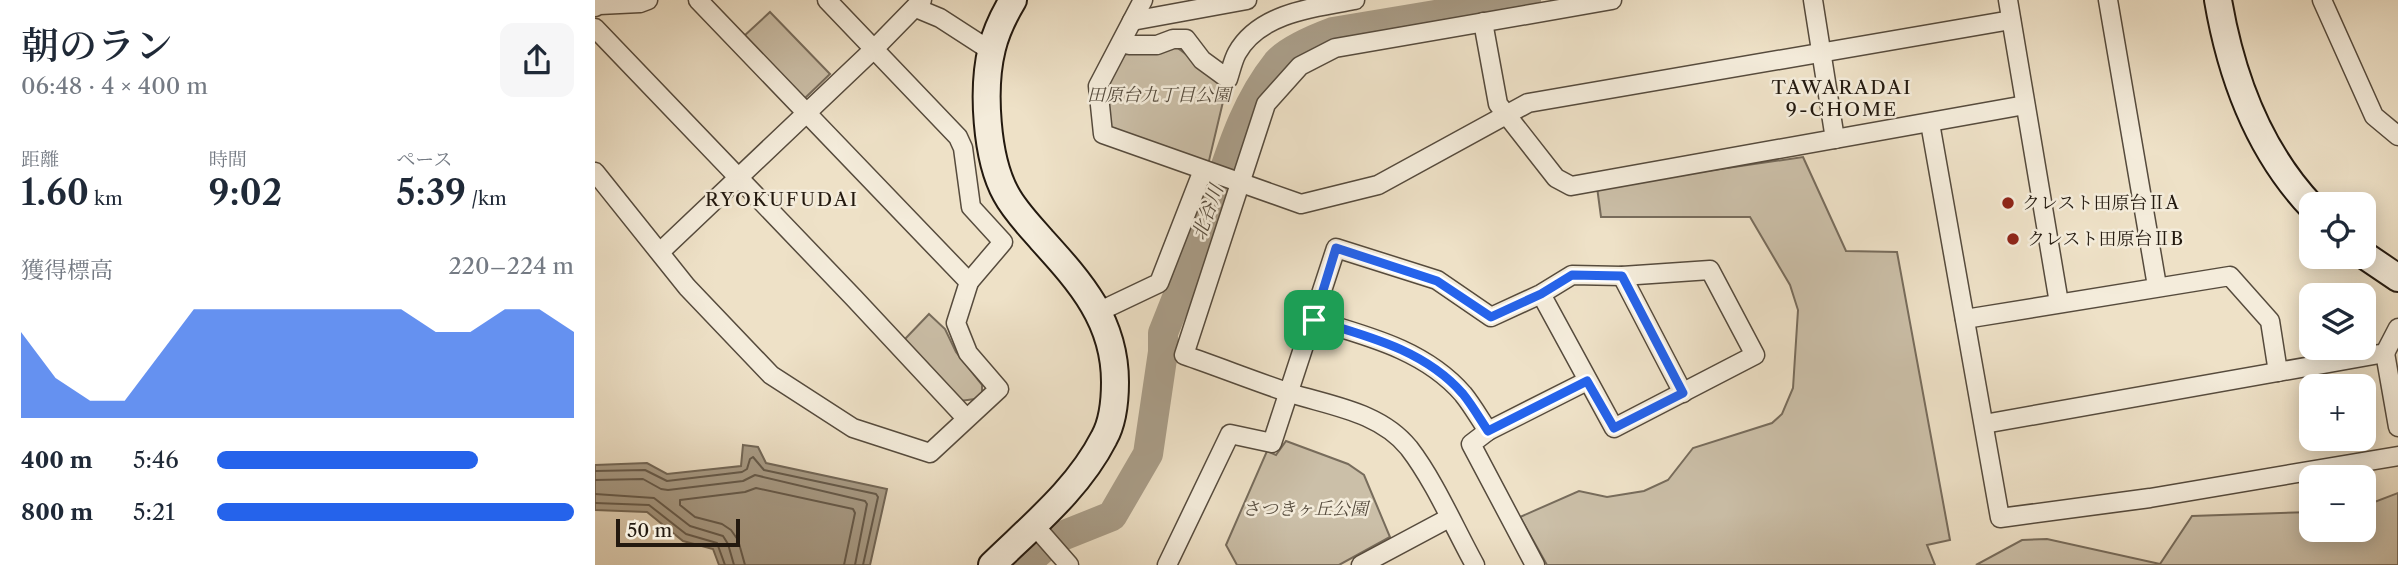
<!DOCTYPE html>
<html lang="ja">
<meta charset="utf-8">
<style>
:root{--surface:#fff;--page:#f6f6f7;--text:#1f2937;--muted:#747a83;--accent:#2563eb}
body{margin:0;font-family:"Libre Caslon Text","Noto Serif JP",serif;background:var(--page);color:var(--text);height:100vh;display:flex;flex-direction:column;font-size:26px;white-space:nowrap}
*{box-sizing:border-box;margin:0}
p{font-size:23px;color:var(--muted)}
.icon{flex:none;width:38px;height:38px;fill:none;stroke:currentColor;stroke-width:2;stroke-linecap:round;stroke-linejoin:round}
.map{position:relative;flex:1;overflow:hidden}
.sheet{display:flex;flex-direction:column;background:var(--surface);width:595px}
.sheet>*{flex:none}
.buttons{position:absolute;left:1704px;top:192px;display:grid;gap:14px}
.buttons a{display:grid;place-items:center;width:77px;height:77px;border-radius:14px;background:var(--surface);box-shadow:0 4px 18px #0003;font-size:35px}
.scale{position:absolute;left:21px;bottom:18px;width:124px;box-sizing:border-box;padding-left:7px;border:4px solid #23190f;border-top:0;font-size:19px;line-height:24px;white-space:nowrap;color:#23190f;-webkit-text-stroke:5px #f4ecdb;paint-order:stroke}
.pin{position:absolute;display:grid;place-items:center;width:60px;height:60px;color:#fff;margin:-30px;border-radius:14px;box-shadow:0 4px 10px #0006}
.round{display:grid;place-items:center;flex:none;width:74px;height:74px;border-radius:14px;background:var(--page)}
.overview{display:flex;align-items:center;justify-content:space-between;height:119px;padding:0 21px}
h1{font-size:38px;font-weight:600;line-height:52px}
.metrics{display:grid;grid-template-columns:repeat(3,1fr);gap:10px;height:119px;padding:7px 21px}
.metrics div{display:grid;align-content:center}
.metrics b{font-size:35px;font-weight:600}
.metrics small{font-size:19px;font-weight:400}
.metrics p{font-size:19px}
.chart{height:196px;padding:14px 21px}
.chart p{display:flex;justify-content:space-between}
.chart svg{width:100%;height:126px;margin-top:7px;fill:var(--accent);opacity:.7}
ul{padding:0 21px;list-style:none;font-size:23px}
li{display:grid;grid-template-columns:112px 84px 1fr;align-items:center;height:52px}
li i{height:18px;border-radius:9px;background:var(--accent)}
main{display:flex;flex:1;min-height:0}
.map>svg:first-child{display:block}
.green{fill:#cbbfa8;stroke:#776c5c;stroke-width:2}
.water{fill:#a99d88;stroke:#736858;stroke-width:2}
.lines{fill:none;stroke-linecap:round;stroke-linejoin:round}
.shore{stroke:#665b4c;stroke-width:2}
.river{stroke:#a99d88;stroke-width:30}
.street-casing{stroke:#564b3d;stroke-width:21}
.secondary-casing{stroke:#23190f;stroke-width:30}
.street{stroke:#f4ecdb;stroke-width:18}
.secondary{stroke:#f4ecdb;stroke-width:26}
.route-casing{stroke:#fff;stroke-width:14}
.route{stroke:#2563eb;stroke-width:9}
.poi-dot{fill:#8f2418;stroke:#f4ecdb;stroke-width:2.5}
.labels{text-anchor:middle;stroke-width:5;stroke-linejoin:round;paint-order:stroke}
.park-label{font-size:18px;font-style:italic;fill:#554b3d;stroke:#f4ecdb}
.poi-label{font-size:18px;fill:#23190f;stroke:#f4ecdb;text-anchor:start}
.neighbourhood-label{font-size:19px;letter-spacing:2px;fill:#23190f;stroke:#f4ecdb}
.water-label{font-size:19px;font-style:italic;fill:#594e3f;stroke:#f4ecdb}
</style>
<main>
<section class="sheet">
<div class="overview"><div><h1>朝のラン</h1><p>06:48 · 4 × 400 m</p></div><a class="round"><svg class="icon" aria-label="share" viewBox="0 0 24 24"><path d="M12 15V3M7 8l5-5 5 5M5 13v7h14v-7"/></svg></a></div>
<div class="metrics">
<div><p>距離</p><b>1.60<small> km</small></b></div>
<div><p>時間</p><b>9:02</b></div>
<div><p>ペース</p><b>5:39<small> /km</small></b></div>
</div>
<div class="chart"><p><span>獲得標高</span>220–224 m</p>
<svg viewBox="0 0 160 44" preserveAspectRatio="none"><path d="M0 44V14L10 30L20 38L30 38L40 22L50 6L60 6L70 6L80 6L90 6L100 6L110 6L120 14L130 14L140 6L150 6L160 14V44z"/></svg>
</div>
<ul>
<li><b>400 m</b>5:46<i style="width:73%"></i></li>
<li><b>800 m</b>5:21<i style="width:100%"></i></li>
</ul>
</section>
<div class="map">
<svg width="1803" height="565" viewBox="0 0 1803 565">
<rect width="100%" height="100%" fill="#eee1c7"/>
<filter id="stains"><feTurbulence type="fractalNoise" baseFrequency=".00286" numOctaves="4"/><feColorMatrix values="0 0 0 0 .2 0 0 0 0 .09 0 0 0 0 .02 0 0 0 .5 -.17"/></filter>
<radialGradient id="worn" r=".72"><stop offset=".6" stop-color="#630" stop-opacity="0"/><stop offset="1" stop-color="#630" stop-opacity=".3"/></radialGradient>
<g class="green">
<path d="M175 12 235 74 209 99 149 36Z"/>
<path d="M580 46 632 85 613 165 515 127 510 86 528 55 551 49Z"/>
<path d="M1208 157 1251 251 1302 252 1355 540 1332 545 1340 565H952L925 517 984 491 1012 497 1049 491 1073 480 1098 448 1177 423 1187 414 1198 388 1203 310 1195 285 1155 217H1006L1002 187Z"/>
<path d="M334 314 350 329 361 352 387 385V394L380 399 365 401 309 340Z"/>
<path d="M691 441 753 464 769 475 795 537 744 565H642L631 545 672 451 681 455Z"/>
<path d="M1803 493V565H1381L1427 540 1452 539 1565 564 1597 516 1717 512V530H1769V506Z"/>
</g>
<path class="water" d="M148 445 163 447 171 463 292 489 275 565H124L118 549 88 541 52 512 0 510V465L52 463 72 474 146 466Z"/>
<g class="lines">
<g class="shore">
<path d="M0 471 50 470 72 481 147 472 152 469 155 459 158 457 169 470 281 494 283 497 268 565"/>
<path d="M0 480 48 479 66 489 73 490 148 481 160 475 270 501 272 504 260 565"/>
<path d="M0 494 59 498 95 526 128 536 133 544 139 565"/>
<path d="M0 503 54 505 91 534 122 543 130 565"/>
<path d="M150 565 143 540 136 530 127 524 100 517 85 505V500L150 492 161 488 258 509 260 513 249 565"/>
</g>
<path class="river" d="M429 565 457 540 517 516 553 454 568 352V333C586 288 604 243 620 198 636 151 650 103 682 63 693 50 722 38 738 32L931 0"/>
<defs>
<g id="street">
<path d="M232 0 363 137 368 148 376 207 408 242 374 282"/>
<path d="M548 0 503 86 508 134 706 204 783 185 933 103 1416 20"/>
<path d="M1218 0 1240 139"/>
<path d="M1413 0 1464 303"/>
<path d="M1513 0 1562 286"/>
<path d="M1727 0 1779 116 1803 136"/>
<path d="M0 7 4 5 45 3 53 0"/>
<path d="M321 8 345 18 396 51"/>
<path d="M537 21 652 0"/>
<path d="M888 22 903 104 961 178 976 186 1430 105"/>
<path d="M0 28 259 298 371 418"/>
<path d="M534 45H562L578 39H591L607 60 633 79C636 70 638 60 642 53 664 13 720 7 760 0"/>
<path d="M1335 123 1405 518 1555 498 1803 456"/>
<path d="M0 172 92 287 176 375 258 428 335 453 404 389 373 353 361 323 374 282 103 0"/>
<path d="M65 252 280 48 327 0"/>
<path d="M1027 276 1088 393"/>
<path d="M503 312 564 283 608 170"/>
<path d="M1370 319 1635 276 1675 321 1683 372"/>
<path d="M719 320C772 336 830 350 868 394 877 405 885 419 893 431"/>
<path d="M1790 353 1803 427"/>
<path d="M1389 424 1790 353 1803 328"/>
<path d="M439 525 474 565"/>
<path d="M572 565 635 434 677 443 741 248 842 280 896 317 946 294 977 275 1027 276 1115 270 1160 355 1019 428 946 294"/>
<path d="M766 565 854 518"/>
<path d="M880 565C859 527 840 482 814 448 785 412 736 406 695 393 659 381 624 367 589 355L671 104 705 66 740 48 1017 0"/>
<path d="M940 565 876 444 893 431 992 381"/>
</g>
<g id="secondary">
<path d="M1623 0C1636 76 1663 150 1717 207"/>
<path d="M1769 255 1803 278"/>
<path d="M397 565C438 525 483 489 509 438 518 422 520 400 520 382 520 321 486 283 447 240 435 226 420 211 411 194 391 158 387 88 397 48 401 32 409 15 418 0"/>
</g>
</defs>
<use href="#street" class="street-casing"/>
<use href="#secondary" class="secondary-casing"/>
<use href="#street" class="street"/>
<use href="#secondary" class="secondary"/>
</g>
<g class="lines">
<defs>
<path id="route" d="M741 248 842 281 896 317 946 294 977 275 1027 276 1088 393 1019 428 992 381 893 431C885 419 877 405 868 394 830 350 772 336 719 320Z"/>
</defs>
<use href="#route" class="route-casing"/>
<use href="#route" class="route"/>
</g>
<g class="poi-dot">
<circle cx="1413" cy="203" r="7"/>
<circle cx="1418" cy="239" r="7"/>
</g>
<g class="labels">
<g class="park-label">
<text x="564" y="101">田原台九丁目公園</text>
<text x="710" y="515">さつきヶ丘公園</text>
</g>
<g class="poi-label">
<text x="1427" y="209">クレスト田原台ⅡA</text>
<text x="1432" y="245">クレスト田原台ⅡB</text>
</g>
<g class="neighbourhood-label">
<text x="1247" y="94">TAWARADAI<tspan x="1247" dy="22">9-CHOME</tspan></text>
<text x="187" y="206">RYOKUFUDAI</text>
</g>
<g class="water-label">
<text transform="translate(612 212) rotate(-70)" y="7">北谷川</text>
</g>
</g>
<rect width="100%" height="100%" filter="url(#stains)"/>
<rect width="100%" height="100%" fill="url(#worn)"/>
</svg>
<div class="buttons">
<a><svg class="icon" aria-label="locate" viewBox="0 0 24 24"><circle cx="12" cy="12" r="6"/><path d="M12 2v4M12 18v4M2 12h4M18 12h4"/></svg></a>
<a><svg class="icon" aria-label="layers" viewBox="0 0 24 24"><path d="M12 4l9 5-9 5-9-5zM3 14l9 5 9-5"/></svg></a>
<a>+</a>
<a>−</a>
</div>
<div class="scale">50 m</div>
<div class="pin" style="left:719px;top:320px;background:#1e9e55"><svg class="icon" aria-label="arrive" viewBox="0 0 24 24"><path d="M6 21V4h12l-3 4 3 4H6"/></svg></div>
</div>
</main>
